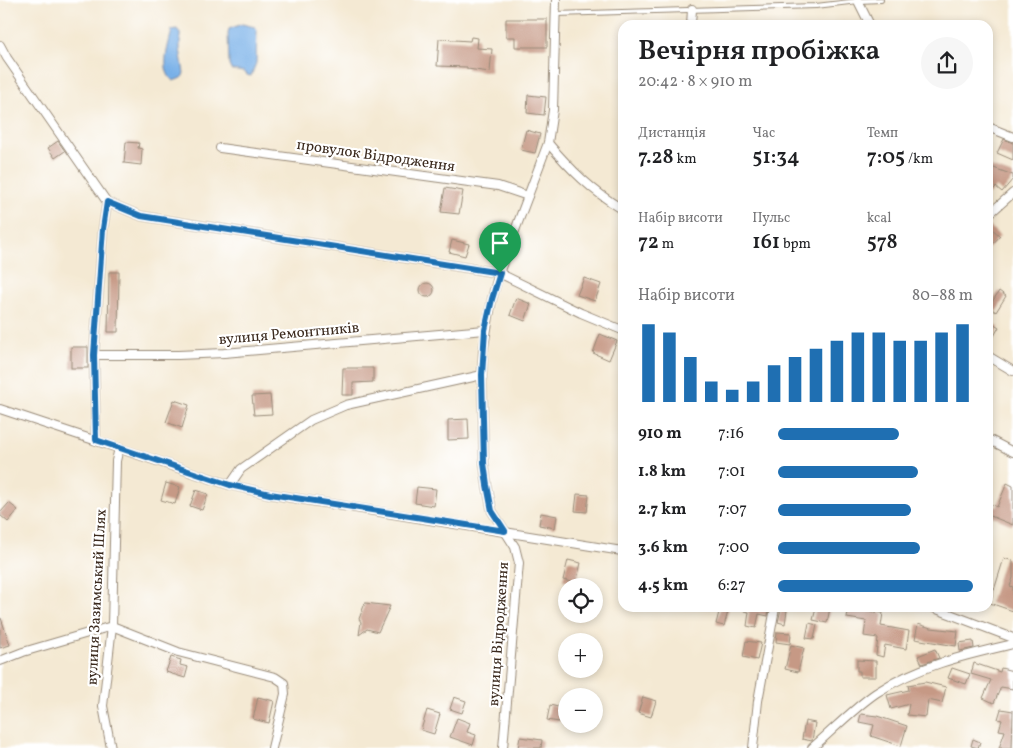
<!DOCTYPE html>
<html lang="uk">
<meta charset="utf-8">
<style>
:root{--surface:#fff;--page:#f6f6f6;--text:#202124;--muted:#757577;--accent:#1f6fb2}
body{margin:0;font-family:Vollkorn,serif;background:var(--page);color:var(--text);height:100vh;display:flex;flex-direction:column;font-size:19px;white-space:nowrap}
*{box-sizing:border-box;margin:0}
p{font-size:16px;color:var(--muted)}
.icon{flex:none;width:28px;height:28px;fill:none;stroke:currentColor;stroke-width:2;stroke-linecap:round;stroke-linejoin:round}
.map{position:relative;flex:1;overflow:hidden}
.drawer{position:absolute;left:618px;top:20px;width:375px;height:592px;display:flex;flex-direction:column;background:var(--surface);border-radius:15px;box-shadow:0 2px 8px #0003}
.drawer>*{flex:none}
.tools{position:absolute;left:558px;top:578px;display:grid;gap:10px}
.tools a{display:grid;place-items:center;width:45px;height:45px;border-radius:50%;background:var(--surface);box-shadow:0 2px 8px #0003;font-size:25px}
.pin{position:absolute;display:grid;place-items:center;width:42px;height:42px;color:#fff;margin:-51px -21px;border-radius:50% 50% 50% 0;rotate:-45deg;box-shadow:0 0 5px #0007}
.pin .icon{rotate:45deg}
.round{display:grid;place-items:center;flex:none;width:52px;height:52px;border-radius:26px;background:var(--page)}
.overview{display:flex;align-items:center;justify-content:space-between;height:85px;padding:0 20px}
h1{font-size:28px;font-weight:600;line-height:38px}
.figures{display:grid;grid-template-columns:repeat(3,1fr);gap:8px;height:85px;padding:5px 20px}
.figures div{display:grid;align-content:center}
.figures b{font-size:21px;font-weight:600}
.figures small{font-size:14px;font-weight:400}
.figures p{font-size:14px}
.chart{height:140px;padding:10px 20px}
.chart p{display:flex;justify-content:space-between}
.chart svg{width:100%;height:90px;margin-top:5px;stroke:var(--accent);stroke-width:6}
ul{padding:0 20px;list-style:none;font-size:16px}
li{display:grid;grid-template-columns:80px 60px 1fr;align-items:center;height:38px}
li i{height:12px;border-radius:6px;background:var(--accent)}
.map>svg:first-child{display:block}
.water{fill:#78b0e8;stroke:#5a6d83}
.building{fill:#c69985}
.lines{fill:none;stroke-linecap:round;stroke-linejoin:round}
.lane-casing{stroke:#988a78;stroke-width:6}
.street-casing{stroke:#988a78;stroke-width:10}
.lane{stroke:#fff;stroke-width:4}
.street{stroke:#fff;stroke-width:8}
.route-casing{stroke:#fff;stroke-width:10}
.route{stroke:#1f6fb2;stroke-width:6}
.labels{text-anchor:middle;stroke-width:4.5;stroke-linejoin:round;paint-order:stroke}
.street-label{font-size:15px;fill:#3b2a1e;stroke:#fff}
</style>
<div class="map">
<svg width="1013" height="748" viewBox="0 0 1013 748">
<rect width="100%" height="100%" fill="#fff"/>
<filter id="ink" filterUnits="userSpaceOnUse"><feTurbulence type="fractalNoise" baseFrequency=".02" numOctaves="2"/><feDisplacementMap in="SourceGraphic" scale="10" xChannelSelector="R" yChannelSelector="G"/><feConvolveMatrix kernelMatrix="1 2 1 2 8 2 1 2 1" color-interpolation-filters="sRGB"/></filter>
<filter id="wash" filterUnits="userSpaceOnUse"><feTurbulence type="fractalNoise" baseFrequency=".0096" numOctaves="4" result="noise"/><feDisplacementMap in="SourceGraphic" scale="20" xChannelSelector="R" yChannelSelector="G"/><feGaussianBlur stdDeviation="1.12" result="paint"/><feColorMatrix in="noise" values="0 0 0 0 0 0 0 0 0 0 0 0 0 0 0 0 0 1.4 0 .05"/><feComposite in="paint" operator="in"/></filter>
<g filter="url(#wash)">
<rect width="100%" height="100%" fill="#f4e9d3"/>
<g class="water">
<path d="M242 24 255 27 257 31 256 63 251 76 247 75 244 72 231 70 229 65 228 33 229 29Z"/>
<path d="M177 29 180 33V49L184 73 182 78 173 81C159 69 169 45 172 30Z"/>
</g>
<g id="blocks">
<g class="building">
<path d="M506 19H547V47H515V37H506Z"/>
<path d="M471 37 478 38 477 48 492 49 490 72 467 69V67L437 66 439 39 470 41Z"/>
<path d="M528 95 546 97 544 115 527 113Z"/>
<path d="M526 130 540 134 535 153 521 150Z"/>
<path d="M1004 139 1013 143V160L997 153Z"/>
<path d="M58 141 65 151 55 158 48 148Z"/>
<path d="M126 142 139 143 138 148 142 149 141 165 124 163Z"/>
<path d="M991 167 1013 175V179L1002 192 996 187 988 195V175Z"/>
<path d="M445 188 463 191 459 214 441 212Z"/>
<path d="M988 225 1000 236 988 249Z"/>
<path d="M452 240 469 244 465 256 449 252Z"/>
<path d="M109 272H119L118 332H108Z"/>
<path d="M584 278 601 284 595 301 577 295Z"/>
<circle cx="427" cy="290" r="7"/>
<path d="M999 291 1006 296 996 312 989 307Z"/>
<path d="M516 298 531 304 525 321 510 315Z"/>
<path d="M988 320 999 327 988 347Z"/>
<path d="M600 334 617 341 609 360 593 353Z"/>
<rect x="71" y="347" width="17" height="21"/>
<path d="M343 368H373V382L353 383V395H342Z"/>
<path d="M270 395 272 414 254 415 252 396Z"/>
<path d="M174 400 189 405 182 428 166 422Z"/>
<path d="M468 419 469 439 448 440V420Z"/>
<path d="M166 483 180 487 175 504 161 500Z"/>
<path d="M1007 483 1013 486V525L988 515V503L997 507Z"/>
<path d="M417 487 436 489 434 506 415 503Z"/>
<path d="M196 490 208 494 202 510 190 506Z"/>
<path d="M577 494 589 495 587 512 575 511Z"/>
<path d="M9 503 18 510 8 522 0 515V513Z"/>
<path d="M541 513 557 516 555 528 539 525Z"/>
<path d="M1004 558 1013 561V578L1010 586 1013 587V611L990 603Z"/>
<path d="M568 560 581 563 576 583 563 580Z"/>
<path d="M365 603 390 606 378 632 367 629 359 635 361 622 359 619Z"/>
<path d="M720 608H729L724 626 716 624Z"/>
<path d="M744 608H769L768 616 759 614 756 628 747 626 749 612 744 611Z"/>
<path d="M816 608H830L827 623 813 620Z"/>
<path d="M848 608 883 613 881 626 909 631 906 649 885 645 883 657 876 655 878 638 864 636 866 621 847 618Z"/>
<path d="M781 609 787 610 785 624 778 622Z"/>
<path d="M0 618H1L10 645 0 648Z"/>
<path d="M809 623 817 625 814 639 806 638Z"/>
<path d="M918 624 931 628 958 631 956 646 915 639Z"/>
<path d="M777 632 791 633 790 644 776 642Z"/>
<path d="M746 641 761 643 757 660 743 657Z"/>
<path d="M973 641 974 648 960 651 959 643Z"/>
<path d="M791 645 804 648 798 672 785 669Z"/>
<path d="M935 649 939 658 922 664 918 656Z"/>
<path d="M171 657 181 660 180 665 188 667 185 678 166 672Z"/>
<path d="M857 660 876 661V677H860V671H857Z"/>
<path d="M974 663 1000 672 1001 668 1013 671V689L1001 687 994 703 983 698 991 680 971 674Z"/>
<path d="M952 668 970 674 966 684 948 678Z"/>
<path d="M925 682 946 687 942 703 928 700 926 717 907 715 909 704 891 709 887 695 909 690 908 685Z"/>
<path d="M258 697 274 701 269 723 253 719Z"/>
<path d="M454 697 466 701 462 713 450 709Z"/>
<path d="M643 697 656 701 651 717 638 713Z"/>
<path d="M550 705 562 708 559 722 547 720Z"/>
<path d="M1001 709 1013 711 1012 748H999L1005 731 999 730 1002 720 998 719Z"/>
<path d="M427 710 440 714 434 734 421 730Z"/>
<path d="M861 714 877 716 907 726 901 746 871 736 874 725 859 722Z"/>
<path d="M457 718 470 723 467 732 476 735 473 745 450 737Z"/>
<path d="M805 721 815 723 812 741 802 739Z"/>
<path d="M520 737 542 740 541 748H518Z"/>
<path d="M973 739 980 742 978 748 971 746Z"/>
</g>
</g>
</g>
<g filter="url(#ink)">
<use href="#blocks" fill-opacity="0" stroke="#988a78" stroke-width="1"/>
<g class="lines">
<defs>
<path id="lane" d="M556 14 816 6 858 1 881 0"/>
<g id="street">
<path d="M858 1 870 25"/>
<path d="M691 25 692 9"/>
<path d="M0 45 7 58 107 202 103 229 94 355 96 440"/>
<path d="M988 127 1013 137"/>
<path d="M548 143C571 170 592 191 622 209"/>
<path d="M220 148 498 186 528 196"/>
<path d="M107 202 141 216 499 273 581 313 622 330"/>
<path d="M988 215 1013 193"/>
<path d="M94 355H178L224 353 485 330"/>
<path d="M988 356 1013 371"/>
<path d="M0 409 230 485 269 494 622 551"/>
<path d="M988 439 1013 452"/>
<path d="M230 485 241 469 311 420 346 405 482 375"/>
<path d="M934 608 1013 638"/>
<path d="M0 661 23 652 112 626 178 652 275 677 284 683 285 694 272 748"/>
<path d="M111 748 103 706 112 626 116 461 119 448"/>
<path d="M503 748 519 563 515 547 492 511 487 485 484 463 482 375 483 352 492 299 499 273 548 143 553 110 556 0"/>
<path d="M753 748 758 701 775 608"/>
<path d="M812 748C832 731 854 708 876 693 917 666 966 655 1013 644"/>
</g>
</defs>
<use href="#lane" class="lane-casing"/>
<use href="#street" class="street-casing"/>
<use href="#lane" class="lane"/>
<use href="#street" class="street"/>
</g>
</g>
<g class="lines" filter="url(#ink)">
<defs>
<path id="route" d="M107 202 141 216 500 273 492 299 485 330 482 375 484 463 487 485 492 511 505 531 270 494 230 485 96 440 94 355 103 229Z"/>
</defs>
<use href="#route" class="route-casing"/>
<use href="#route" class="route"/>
</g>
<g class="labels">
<g class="street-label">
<text transform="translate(376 155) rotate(8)" y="5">провулок Відродження</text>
<text transform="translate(289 333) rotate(-5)" y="5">вулиця Ремонтників</text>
<text transform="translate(96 597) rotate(-87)" y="5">вулиця Зазимський Шлях</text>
<text transform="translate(498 634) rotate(-86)" y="5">вулиця Відродження</text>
</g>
</g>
</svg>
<div class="tools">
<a><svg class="icon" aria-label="locate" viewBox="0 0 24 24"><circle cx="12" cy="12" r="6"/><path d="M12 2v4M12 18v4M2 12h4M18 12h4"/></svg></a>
<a>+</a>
<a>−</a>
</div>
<div class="pin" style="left:500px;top:273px;background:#1e9e55"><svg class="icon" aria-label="arrive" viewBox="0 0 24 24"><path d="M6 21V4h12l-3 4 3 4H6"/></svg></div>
<section class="drawer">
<div class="overview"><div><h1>Вечірня пробіжка</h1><p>20:42 · 8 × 910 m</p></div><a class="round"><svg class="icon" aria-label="share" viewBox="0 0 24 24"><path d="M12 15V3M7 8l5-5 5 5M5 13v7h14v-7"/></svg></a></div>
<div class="figures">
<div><p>Дистанція</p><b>7.28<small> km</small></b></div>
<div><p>Час</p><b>51:34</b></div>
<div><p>Темп</p><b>7:05<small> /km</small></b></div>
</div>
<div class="figures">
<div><p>Набір висоти</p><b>72<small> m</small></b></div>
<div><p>Пульс</p><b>161<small> bpm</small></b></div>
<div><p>kcal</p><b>578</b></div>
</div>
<div class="chart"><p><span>Набір висоти</span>80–88 m</p>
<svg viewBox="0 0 160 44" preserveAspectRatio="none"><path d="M5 44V6M15 44V10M25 44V22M35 44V34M45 44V38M55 44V34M65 44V26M75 44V22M85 44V18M95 44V14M105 44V10M115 44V10M125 44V14M135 44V14M145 44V10M155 44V6"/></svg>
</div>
<ul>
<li><b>910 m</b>7:16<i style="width:62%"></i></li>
<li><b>1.8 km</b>7:01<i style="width:72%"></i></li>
<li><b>2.7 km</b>7:07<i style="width:68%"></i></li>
<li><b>3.6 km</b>7:00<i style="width:73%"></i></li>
<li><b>4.5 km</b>6:27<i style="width:100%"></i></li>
</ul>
</section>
</div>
